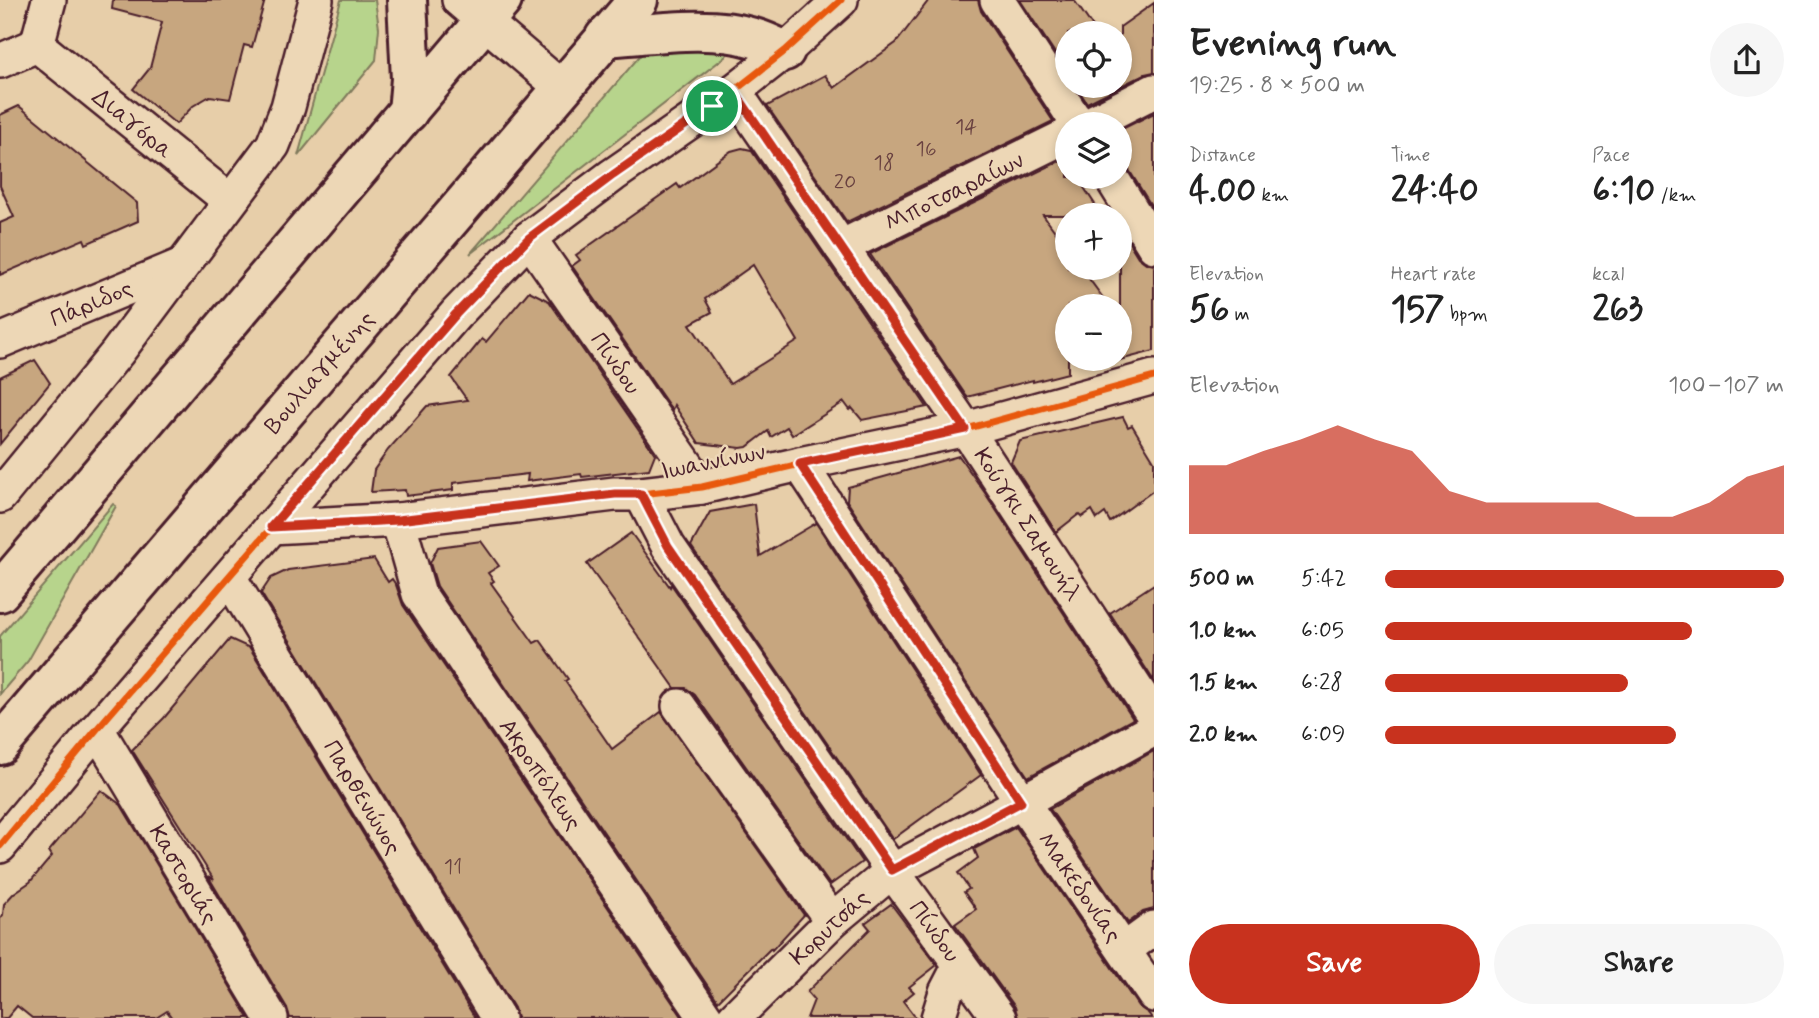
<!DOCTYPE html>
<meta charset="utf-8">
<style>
:root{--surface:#fff;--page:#f6f6f6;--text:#222;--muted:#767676;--accent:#c8321e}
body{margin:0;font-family:Mynerve,sans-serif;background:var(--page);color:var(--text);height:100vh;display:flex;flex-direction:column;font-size:26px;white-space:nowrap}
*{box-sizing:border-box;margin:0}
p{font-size:23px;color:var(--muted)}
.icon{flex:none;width:38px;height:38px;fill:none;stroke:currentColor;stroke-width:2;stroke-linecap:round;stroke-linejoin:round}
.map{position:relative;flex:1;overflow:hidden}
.drawer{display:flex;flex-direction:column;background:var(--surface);width:665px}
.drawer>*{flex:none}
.buttons{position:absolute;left:1055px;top:21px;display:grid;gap:14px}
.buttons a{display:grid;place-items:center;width:77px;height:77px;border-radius:50%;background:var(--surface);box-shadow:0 4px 10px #0003;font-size:35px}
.pin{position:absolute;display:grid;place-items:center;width:60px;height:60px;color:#fff;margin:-30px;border:4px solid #fff;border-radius:50%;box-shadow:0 2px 7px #0007}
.round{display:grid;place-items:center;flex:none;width:74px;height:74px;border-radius:37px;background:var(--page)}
.summary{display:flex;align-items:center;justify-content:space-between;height:119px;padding:0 35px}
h1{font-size:38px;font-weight:800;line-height:52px}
.metrics{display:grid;grid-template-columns:repeat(3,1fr);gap:10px;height:119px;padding:7px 35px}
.metrics div{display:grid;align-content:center}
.metrics b{font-size:35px;font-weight:800}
.metrics small{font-size:19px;font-weight:400}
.metrics p{font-size:19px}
.chart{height:196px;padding:14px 35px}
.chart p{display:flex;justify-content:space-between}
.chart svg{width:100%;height:126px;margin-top:7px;fill:var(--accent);opacity:.7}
.primary-button{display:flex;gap:14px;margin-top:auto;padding:14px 35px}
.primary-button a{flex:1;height:80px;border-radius:42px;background:var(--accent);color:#fff;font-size:28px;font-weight:800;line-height:80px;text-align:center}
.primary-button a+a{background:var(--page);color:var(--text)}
ul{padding:0 35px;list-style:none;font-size:23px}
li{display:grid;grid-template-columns:112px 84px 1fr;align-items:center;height:52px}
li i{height:18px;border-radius:9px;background:var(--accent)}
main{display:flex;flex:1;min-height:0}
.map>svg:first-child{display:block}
.green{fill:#b7d48c;stroke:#807a5c;stroke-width:2}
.building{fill:#c7a67f;stroke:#4a1f2b;stroke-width:2;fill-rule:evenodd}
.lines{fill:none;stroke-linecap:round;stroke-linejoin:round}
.minor-casing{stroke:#4a1f2b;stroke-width:38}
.major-casing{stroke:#4a1f2b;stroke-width:44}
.minor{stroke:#edd7b6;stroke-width:33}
.major{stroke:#edd7b6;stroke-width:38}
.cycleway-casing{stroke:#edd7b6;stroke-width:11}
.cycleway{stroke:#e8590c;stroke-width:7}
.route-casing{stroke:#fff;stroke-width:14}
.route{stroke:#c8321e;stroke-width:9}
.labels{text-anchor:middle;stroke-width:5;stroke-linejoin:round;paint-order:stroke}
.number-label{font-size:21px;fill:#694140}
.street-label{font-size:24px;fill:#4a1f2b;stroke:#edd7b6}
</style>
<main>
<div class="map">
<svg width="1154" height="1018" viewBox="0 0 1154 1018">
<rect width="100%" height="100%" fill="#e7cea9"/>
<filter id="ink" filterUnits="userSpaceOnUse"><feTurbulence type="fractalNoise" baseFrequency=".0143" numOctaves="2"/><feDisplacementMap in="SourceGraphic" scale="14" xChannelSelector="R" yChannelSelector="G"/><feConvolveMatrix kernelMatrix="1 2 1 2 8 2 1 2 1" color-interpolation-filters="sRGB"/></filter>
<g filter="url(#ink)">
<g class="green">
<path d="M341 0H375L379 28 376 60 298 156Z"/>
<path d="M730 49 726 56 470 254 644 51Z"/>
<path d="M113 504 116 506 28 661 0 694V636Z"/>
</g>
<g class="building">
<path d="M113 0H265L252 47 244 45 230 99 210 96 193 106 176 124 133 89 150 68 162 22 112 9Z"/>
<path d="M929 0H978L981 11 1053 121 847 222 767 106 825 75 834 88 896 43Z"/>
<path d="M1020 0H1074L1097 33H1068V73Z"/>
<path d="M1154 3V72L1145 74 1087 103 1076 86H1120V27Z"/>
<path d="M19 106 137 203 138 221 86 244 84 239 0 275V223L14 217 0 186V115Z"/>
<path d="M1154 113V210L1127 167 1120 160V130Z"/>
<path d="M742 148 751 150 927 407 862 420 852 408 850 410 844 402 792 435 787 427 771 437 768 431 747 447 741 448 699 443 674 405 672 410 572 266 580 260 576 255 677 184 680 188 731 151ZM753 265 798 341 730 384 690 324 712 312 705 299Z"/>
<path d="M1068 157V177H1077L1102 215H1043L1068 249V268H1081L1109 306H1068V373L1033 382V380L967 397 870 254Z"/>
<path d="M1120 228 1138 257 1146 263 1154 265V351L1120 360Z"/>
<path d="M529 291 549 301 655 454 649 469 582 477 581 474 527 481 528 474 453 483V490L406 496 405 490 371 492 374 470 388 450 427 406 467 400 451 377 482 339 486 342Z"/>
<path d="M35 360 50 383 0 444V377Z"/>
<path d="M1123 417 1128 427 1132 425 1154 461V490L1110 522 1105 513 1097 519 1092 510 1082 517 1079 514 1056 532 1011 462 1020 441Z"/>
<path d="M959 456 985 493 1133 719 1028 777 847 501 848 487Z"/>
<path d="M754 504 760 556 816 523 981 775 893 839 691 546 710 512Z"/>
<path d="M631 533 670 587 671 584 862 862 830 885 695 695 686 688H675L587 564Z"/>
<path d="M481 541 499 566 488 573 494 581 491 583 534 643 540 640 568 679 565 681 612 749 661 712 804 915 772 950 771 948 718 1001 437 586 430 563 438 547Z"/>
<path d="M374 559 388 582 392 579 396 585 403 605 683 1018H517L514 1008 261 593 271 578 288 570Z"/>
<path d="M1154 584V681L1110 613Z"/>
<path d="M230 639 250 648 475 1018H290L287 1008 208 876 214 880 132 750 164 718Z"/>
<path d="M1154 751V909L1143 912 1128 923 1050 809Z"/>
<path d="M101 790 121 805 249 1018H172L167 1011 156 1018H32L17 1006 7 1018H0V919L3 915 4 904 14 893 30 882 52 856 49 851Z"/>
<path d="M1016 827 1138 1006 1148 1013 1152 1018H1018L1015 1007 955 924 976 909 964 892 969 889 958 873 978 858 974 849Z"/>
<path d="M891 904 937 965 909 987 914 992 903 1001 916 1018H807L814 1000 807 992 870 929 865 923Z"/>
</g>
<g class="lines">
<defs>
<g id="minor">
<path d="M459 0 562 88"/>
<path d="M997 0 1078 124"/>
<path d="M37 45 230 201"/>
<path d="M37 45 49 0"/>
<path d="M0 61 37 45"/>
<path d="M734 91 966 429 1154 716"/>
<path d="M1089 124 1154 91"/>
<path d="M1111 177 1154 246"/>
<path d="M529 238 702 487"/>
<path d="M841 247 1068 135"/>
<path d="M0 341 182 265"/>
<path d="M800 464 1022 802 1154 995"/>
<path d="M641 494 668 546 892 871 999 1018"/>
<path d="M0 496 117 353 273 145 288 107 316 0"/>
<path d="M398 520 419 594 706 1018"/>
<path d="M271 527 398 520 615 494H641L702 487 800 464 966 429 1154 377"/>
<path d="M229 577 498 1018"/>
<path d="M679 706 832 921"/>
<path d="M97 729 271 1018"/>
<path d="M0 846 97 729 456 314 529 238 613 175 734 91 785 51 841 0"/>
<path d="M1124 950 1154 928"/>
<path d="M734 1018 832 921 892 871 1022 802 1154 729"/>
<path d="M938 1018 946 992 960 965"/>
</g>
<g id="major">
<path d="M407 0 411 79 408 112"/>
<path d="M605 37C651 34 710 24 754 38 765 41 775 46 785 51"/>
<path d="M0 592 502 0"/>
<path d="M0 745 638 0"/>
</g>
</defs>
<use href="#minor" class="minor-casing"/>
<use href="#major" class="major-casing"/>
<use href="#minor" class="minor"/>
<use href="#major" class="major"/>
<defs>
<g id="cycleway">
<path d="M271 527 398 520 615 494H641L702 487 800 464 966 429 1154 377"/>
<path d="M0 846 97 729 456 314 529 238 613 175 734 91 785 51 841 0"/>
</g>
</defs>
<use href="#cycleway" class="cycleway-casing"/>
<use href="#cycleway" class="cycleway"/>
</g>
</g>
<g class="lines" filter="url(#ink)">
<defs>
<path id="route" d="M734 91 965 429 800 464 1021 802 892 870 668 546 641 494H615L398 520 271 527 456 314 529 238 613 175Z"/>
</defs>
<use href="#route" class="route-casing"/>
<use href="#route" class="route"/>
</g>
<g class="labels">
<g class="number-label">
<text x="966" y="133">14</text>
<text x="926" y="155">16</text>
<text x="884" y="169">18</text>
<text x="845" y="188">20</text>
<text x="453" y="873">11</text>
</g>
<g class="street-label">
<text transform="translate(133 123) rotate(39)" y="8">Διαγόρα</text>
<text transform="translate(954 191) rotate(-26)" y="8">Μποτσαραίων</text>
<text transform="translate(91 303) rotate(-23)" y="8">Πάριδος</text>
<text transform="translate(616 363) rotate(55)" y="8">Πίνδου</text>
<text transform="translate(319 372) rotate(-49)" y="8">Βουλιαγμένης</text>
<text transform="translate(713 461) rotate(-11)" y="8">Ιωαννίνων</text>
<text transform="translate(1028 524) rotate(57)" y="8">Κούγκι Σαμουήλ</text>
<text transform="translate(541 774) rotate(56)" y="8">Ακροπόλεως</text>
<text transform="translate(363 797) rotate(59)" y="8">Παρθενώνος</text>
<text transform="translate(184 874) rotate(59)" y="8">Καστοριάς</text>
<text transform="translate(1080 887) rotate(55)" y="8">Μακεδονίας</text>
<text transform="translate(829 927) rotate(-43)" y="8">Κορυτσάς</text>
<text transform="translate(935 931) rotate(54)" y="8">Πίνδου</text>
</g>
</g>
</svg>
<div class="buttons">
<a><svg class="icon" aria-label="locate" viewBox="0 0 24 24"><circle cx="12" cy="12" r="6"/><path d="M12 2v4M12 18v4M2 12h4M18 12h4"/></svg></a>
<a><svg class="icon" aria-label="layers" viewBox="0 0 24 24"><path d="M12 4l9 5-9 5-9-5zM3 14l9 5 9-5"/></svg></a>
<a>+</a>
<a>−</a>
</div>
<div class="pin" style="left:712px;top:106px;background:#1e9e55"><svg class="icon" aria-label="arrive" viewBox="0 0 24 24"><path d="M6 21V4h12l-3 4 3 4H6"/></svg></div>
</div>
<section class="drawer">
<div class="summary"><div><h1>Evening run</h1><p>19:25 · 8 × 500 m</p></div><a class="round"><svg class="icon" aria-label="share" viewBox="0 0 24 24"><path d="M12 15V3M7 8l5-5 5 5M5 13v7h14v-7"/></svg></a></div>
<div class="metrics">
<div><p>Distance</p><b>4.00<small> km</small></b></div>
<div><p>Time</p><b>24:40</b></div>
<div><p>Pace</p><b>6:10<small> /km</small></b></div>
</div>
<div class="metrics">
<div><p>Elevation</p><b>56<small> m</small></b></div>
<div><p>Heart rate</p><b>157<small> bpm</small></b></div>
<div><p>kcal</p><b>263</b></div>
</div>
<div class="chart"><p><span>Elevation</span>100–107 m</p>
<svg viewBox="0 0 160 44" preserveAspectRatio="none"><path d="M0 44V20L10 20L20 15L30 11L40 6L50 11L60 15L70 29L80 33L90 33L100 33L110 33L120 38L130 38L140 33L150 24L160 20V44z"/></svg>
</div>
<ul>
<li><b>500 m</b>5:42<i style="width:100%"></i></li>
<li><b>1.0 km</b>6:05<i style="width:77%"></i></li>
<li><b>1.5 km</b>6:28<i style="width:61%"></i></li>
<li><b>2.0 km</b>6:09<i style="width:73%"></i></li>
</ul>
<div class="primary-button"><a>Save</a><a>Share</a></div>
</section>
</main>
